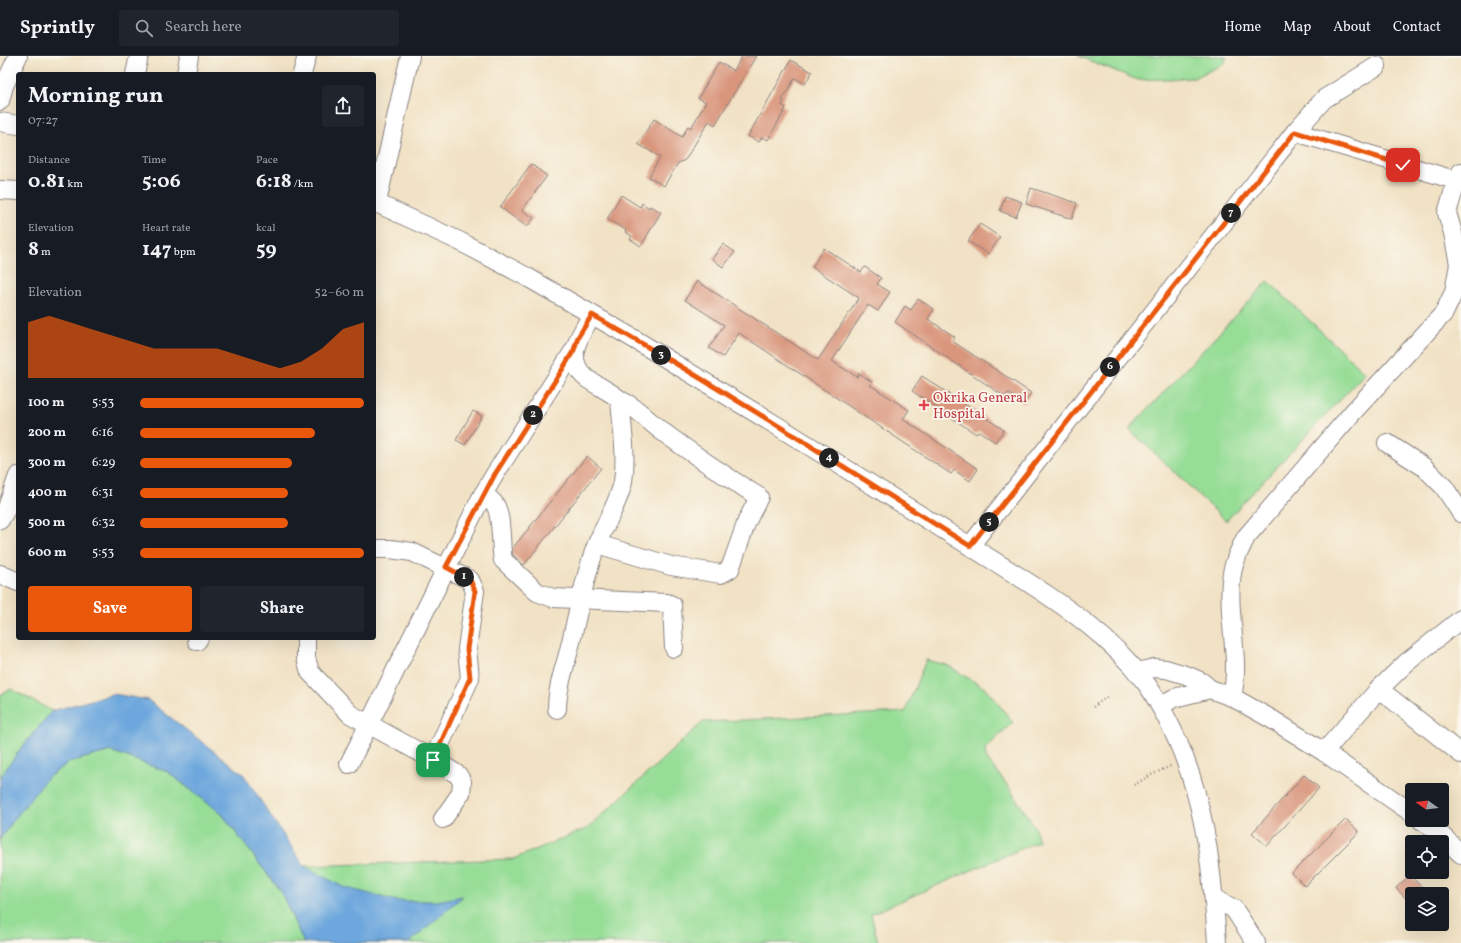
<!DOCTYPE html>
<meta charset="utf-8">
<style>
:root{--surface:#171b24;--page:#20242c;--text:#f1f3f6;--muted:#9ea1a6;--line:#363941;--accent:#ea580c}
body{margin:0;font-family:Vollkorn,serif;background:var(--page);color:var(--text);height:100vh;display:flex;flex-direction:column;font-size:15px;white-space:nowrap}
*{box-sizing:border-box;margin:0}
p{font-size:13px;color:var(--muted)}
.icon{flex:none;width:22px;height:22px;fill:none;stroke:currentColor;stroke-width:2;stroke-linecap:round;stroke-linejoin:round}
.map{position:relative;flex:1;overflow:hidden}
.panel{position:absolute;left:16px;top:16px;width:360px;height:568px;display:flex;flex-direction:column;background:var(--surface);border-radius:4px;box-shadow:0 4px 16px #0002}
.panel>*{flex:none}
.needle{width:26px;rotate:284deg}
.tools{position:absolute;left:1405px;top:727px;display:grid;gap:8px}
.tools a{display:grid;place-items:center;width:44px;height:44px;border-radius:4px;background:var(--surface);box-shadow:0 4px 16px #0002;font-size:20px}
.pin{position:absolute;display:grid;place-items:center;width:34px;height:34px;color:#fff;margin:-17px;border-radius:8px;box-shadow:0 2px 6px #0006}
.km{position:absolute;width:20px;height:20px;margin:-10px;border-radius:50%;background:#222;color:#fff;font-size:11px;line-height:20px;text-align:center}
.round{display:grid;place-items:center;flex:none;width:42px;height:42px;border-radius:4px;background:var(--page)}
.overview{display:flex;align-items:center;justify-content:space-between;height:68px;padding:0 12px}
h1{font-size:22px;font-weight:700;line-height:30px}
.stats{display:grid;grid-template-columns:repeat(3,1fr);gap:6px;height:68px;padding:4px 12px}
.stats div{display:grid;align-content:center}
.stats b{font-size:20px;font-weight:700}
.stats small{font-size:11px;font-weight:400}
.stats p{font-size:11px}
.chart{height:112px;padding:8px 12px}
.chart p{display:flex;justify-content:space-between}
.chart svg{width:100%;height:72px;margin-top:4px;fill:var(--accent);opacity:.7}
.action{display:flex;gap:8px;margin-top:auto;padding:8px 12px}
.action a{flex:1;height:46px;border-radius:4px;background:var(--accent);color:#fff;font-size:16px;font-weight:700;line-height:46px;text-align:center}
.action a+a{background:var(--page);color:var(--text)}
ul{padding:0 12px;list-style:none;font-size:13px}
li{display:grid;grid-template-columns:64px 48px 1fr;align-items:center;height:30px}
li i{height:10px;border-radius:5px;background:var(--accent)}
header{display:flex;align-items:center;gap:24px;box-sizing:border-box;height:56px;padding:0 20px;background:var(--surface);border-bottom:1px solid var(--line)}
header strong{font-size:19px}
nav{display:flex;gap:22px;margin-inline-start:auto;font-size:14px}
.search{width:280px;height:36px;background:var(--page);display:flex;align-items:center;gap:10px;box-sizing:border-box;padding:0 14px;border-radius:4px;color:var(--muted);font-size:15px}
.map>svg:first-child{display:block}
.green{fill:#96dd96;stroke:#5c8068}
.water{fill:#6da7dd;stroke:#48648c}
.building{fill:#d9967d}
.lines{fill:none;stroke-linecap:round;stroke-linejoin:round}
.minor-casing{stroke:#8a8280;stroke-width:20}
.path{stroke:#8a8280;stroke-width:2.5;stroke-dasharray:1 3;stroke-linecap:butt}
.minor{stroke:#fff;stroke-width:18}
.route-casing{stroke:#fff;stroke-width:8}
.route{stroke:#ea580c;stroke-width:5}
.health-dot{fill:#e0444e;stroke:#fbf7ec;stroke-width:1.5}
.labels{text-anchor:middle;stroke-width:3.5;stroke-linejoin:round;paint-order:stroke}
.health-label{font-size:14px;fill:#be3a42;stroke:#fbf7ec;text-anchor:start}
</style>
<header>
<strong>Sprintly</strong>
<div class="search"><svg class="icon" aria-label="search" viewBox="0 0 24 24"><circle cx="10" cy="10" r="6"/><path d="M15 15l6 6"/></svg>Search here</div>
<nav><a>Home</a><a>Map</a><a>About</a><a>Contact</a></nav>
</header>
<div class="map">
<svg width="1461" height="887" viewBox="0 0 1461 887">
<rect width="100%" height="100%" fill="#fbf7ec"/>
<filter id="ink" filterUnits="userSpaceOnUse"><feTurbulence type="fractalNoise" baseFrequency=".025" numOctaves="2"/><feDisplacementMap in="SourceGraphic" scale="8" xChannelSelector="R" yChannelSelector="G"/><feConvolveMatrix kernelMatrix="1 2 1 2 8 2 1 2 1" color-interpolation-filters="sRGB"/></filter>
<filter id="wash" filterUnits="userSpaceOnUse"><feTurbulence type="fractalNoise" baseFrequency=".012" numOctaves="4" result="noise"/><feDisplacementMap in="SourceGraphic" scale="16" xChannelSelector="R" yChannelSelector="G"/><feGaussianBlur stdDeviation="0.9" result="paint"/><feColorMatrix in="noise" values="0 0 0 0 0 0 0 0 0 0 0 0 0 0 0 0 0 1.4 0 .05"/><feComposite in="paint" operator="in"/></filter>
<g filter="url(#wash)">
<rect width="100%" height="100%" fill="#f1e2c5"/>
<g class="green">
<path d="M1078 0H1227L1224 8 1194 22 1138 24Z"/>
<path d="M1268 225 1365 317 1226 465 1129 373Z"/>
<path d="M926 604 947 609 986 633 1013 666 985 693 986 702 1008 730 1035 772 1039 785 871 858 878 887H348L304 810 513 803 588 772 703 666 905 656Z"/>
<path d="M11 633 52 655 21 692 0 722V639Z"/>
<path d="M111 695 168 716 222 758 281 836 304 887H0V783L19 757 46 723 69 706Z"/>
</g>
<path class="water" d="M113 638 148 644 243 718 304 810 343 831 397 845H437L463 840 409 887H304L281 836 222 758 168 716 111 695 69 706 46 723 19 757 0 783V722L21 692 52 655Z"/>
<g id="blocks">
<g class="building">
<path d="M742 0H756L715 69 709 65 685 104 678 107 664 130 649 121 660 101 638 88 654 63 682 81 688 70 691 72 706 46 698 42 719 6 734 15Z"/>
<path d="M791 4 812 16 805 28 795 22 782 44 784 45 782 49 786 52 768 84 762 81 759 86 748 80Z"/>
<path d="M531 108 547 120 522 154 534 162 527 171 500 151Z"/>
<path d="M1031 132 1077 147 1072 163 1026 148Z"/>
<path d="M621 139 640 151 642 147 649 152 650 150 661 156 641 190 630 183 632 180 625 176 626 174 607 163Z"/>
<path d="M1005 140 1022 146 1016 161 1000 155Z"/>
<path d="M980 168 1000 181 988 198 968 185Z"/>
<path d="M723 188 735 196 723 211 712 203Z"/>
<path d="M824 192 861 216 865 211 881 222 877 228 890 236 878 255 868 249 832 305 857 321 859 317 872 326 870 329 909 354 903 363 978 413 970 425 954 414 951 418 739 277 723 301 709 292 724 269 685 244 697 225 818 304 859 242 812 211Z"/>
<path d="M918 243 934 253 928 263 955 281 952 285 1031 337 1024 348 1008 337 1005 341 895 266 905 250 911 254Z"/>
<path d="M922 320 1004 374 995 386 979 375 976 378 912 335Z"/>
<path d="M473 355 482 360 465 389 456 384Z"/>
<path d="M587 400 601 412 524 509 513 499 512 493Z"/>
<path d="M1304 719 1319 732 1267 790 1252 777Z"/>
<path d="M1346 763 1359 776 1305 830 1292 817Z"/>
<path d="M1410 819 1428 838H1412V849L1396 832Z"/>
</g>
</g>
</g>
<g filter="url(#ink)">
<use href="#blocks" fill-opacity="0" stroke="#8a8280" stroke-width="1"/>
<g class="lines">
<defs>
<g id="minor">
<path d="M135 18 139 0"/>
<path d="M186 18 189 0"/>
<path d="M302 18 307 0"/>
<path d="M0 45 4 30 18 0"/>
<path d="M0 66 18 69"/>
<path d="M1295 76 1458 125"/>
<path d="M0 134 18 135"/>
<path d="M374 146 459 185 527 221 629 280 779 371 1018 520C1064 549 1112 582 1145 626 1153 636 1159 648 1165 659 1204 732 1212 806 1217 887"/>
<path d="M377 146 410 0"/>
<path d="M1387 387 1424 411 1444 431 1461 457"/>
<path d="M483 438C486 440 490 443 493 446 503 456 500 490 503 504L537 536 553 542 667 547 672 549 674 592"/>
<path d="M0 464 7 452 18 420"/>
<path d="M597 488 671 510 721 518 730 513 747 465 759 441C725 420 691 397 659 373 646 363 635 350 620 344"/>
<path d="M970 490 1295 76 1324 43 1377 10"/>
<path d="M374 493H390L412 496 470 524 475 535 467 593 470 622 433 704"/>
<path d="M0 518 18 526"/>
<path d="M306 582V602L310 616 350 658 441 708 458 719 462 726 461 737 443 763"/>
<path d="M197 585 199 582"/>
<path d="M1137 616 1154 612 1166 613 1186 619 1202 626 1210 633 1232 641 1273 664 1324 696 1412 757"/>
<path d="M1379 633 1461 698"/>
<path d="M1232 641C1241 603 1227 563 1231 525 1232 509 1239 495 1246 481L1353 356 1444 257 1454 236 1459 208 1453 177 1447 157 1453 137 1461 116"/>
<path d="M1160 650 1174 642 1210 633"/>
<path d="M557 653C557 631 565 611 570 590 578 557 584 522 596 490 604 470 619 446 623 426 627 399 622 371 620 344 610 335 597 330 586 322 563 302 580 279 592 259"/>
<path d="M1324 696 1379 633 1406 607 1461 563"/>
<path d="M349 708 481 442 495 418 574 294"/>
<path d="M1421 764 1435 773 1461 798"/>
<path d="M1214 842 1234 853 1256 887"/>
</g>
</defs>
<use href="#minor" class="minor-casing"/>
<g class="path">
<path d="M1093 651 1108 640"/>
<path d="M1134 729 1151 719 1173 709"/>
</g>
<use href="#minor" class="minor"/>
</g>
</g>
<g class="lines" filter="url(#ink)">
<defs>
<path id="route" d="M433 704 470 622 467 593 475 535 470 524 446 511 495 418 562 314 574 294 578 281 592 259C720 331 845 412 970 490L1295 76 1403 109"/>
</defs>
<use href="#route" class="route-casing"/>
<use href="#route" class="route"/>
</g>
<path class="health-dot" d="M922 343h4v4h4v4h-4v4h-4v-4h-4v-4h4z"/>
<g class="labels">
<g class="health-label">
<text x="933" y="346">Okrika General<tspan x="933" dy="16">Hospital</tspan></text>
</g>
</g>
</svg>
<div class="tools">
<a><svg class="needle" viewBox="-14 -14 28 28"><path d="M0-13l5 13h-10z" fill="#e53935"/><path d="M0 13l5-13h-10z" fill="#9ea1a6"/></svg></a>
<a><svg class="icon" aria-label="locate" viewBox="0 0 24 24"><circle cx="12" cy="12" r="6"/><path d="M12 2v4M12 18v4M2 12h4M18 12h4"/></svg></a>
<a><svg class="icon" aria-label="layers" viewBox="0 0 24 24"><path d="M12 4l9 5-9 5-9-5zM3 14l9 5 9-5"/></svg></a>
</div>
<div class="pin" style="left:433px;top:704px;background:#1e9e55"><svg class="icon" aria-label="arrive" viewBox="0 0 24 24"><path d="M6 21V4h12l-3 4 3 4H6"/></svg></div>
<div class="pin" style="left:1403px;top:109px;background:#d93025"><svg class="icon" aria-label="check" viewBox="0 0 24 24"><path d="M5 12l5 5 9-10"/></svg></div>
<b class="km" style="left:464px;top:521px">1</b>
<b class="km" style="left:533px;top:359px">2</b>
<b class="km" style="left:661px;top:299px">3</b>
<b class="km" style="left:829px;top:402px">4</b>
<b class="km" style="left:989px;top:466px">5</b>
<b class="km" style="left:1110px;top:311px">6</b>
<b class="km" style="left:1231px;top:157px">7</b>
<section class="panel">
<div class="overview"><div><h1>Morning run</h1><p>07:27</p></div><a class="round"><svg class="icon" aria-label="share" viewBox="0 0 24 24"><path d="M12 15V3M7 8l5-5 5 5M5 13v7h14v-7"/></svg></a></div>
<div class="stats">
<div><p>Distance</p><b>0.81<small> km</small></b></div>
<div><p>Time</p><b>5:06</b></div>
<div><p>Pace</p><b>6:18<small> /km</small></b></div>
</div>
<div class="stats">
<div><p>Elevation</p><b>8<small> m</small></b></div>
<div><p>Heart rate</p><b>147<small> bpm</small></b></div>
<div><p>kcal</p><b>59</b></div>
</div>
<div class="chart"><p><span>Elevation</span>52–60 m</p>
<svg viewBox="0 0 160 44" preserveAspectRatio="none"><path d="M0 44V10L10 6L20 10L30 14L40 18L50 22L60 26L70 26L80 26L90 26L100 30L110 34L120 38L130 34L140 26L150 14L160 10V44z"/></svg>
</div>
<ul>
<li><b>100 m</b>5:53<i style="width:100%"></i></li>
<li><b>200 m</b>6:16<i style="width:78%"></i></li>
<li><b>300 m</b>6:29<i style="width:68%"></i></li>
<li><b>400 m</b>6:31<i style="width:66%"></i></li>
<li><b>500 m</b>6:32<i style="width:66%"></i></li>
<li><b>600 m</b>5:53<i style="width:100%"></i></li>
</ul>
<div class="action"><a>Save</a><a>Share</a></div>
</section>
</div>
